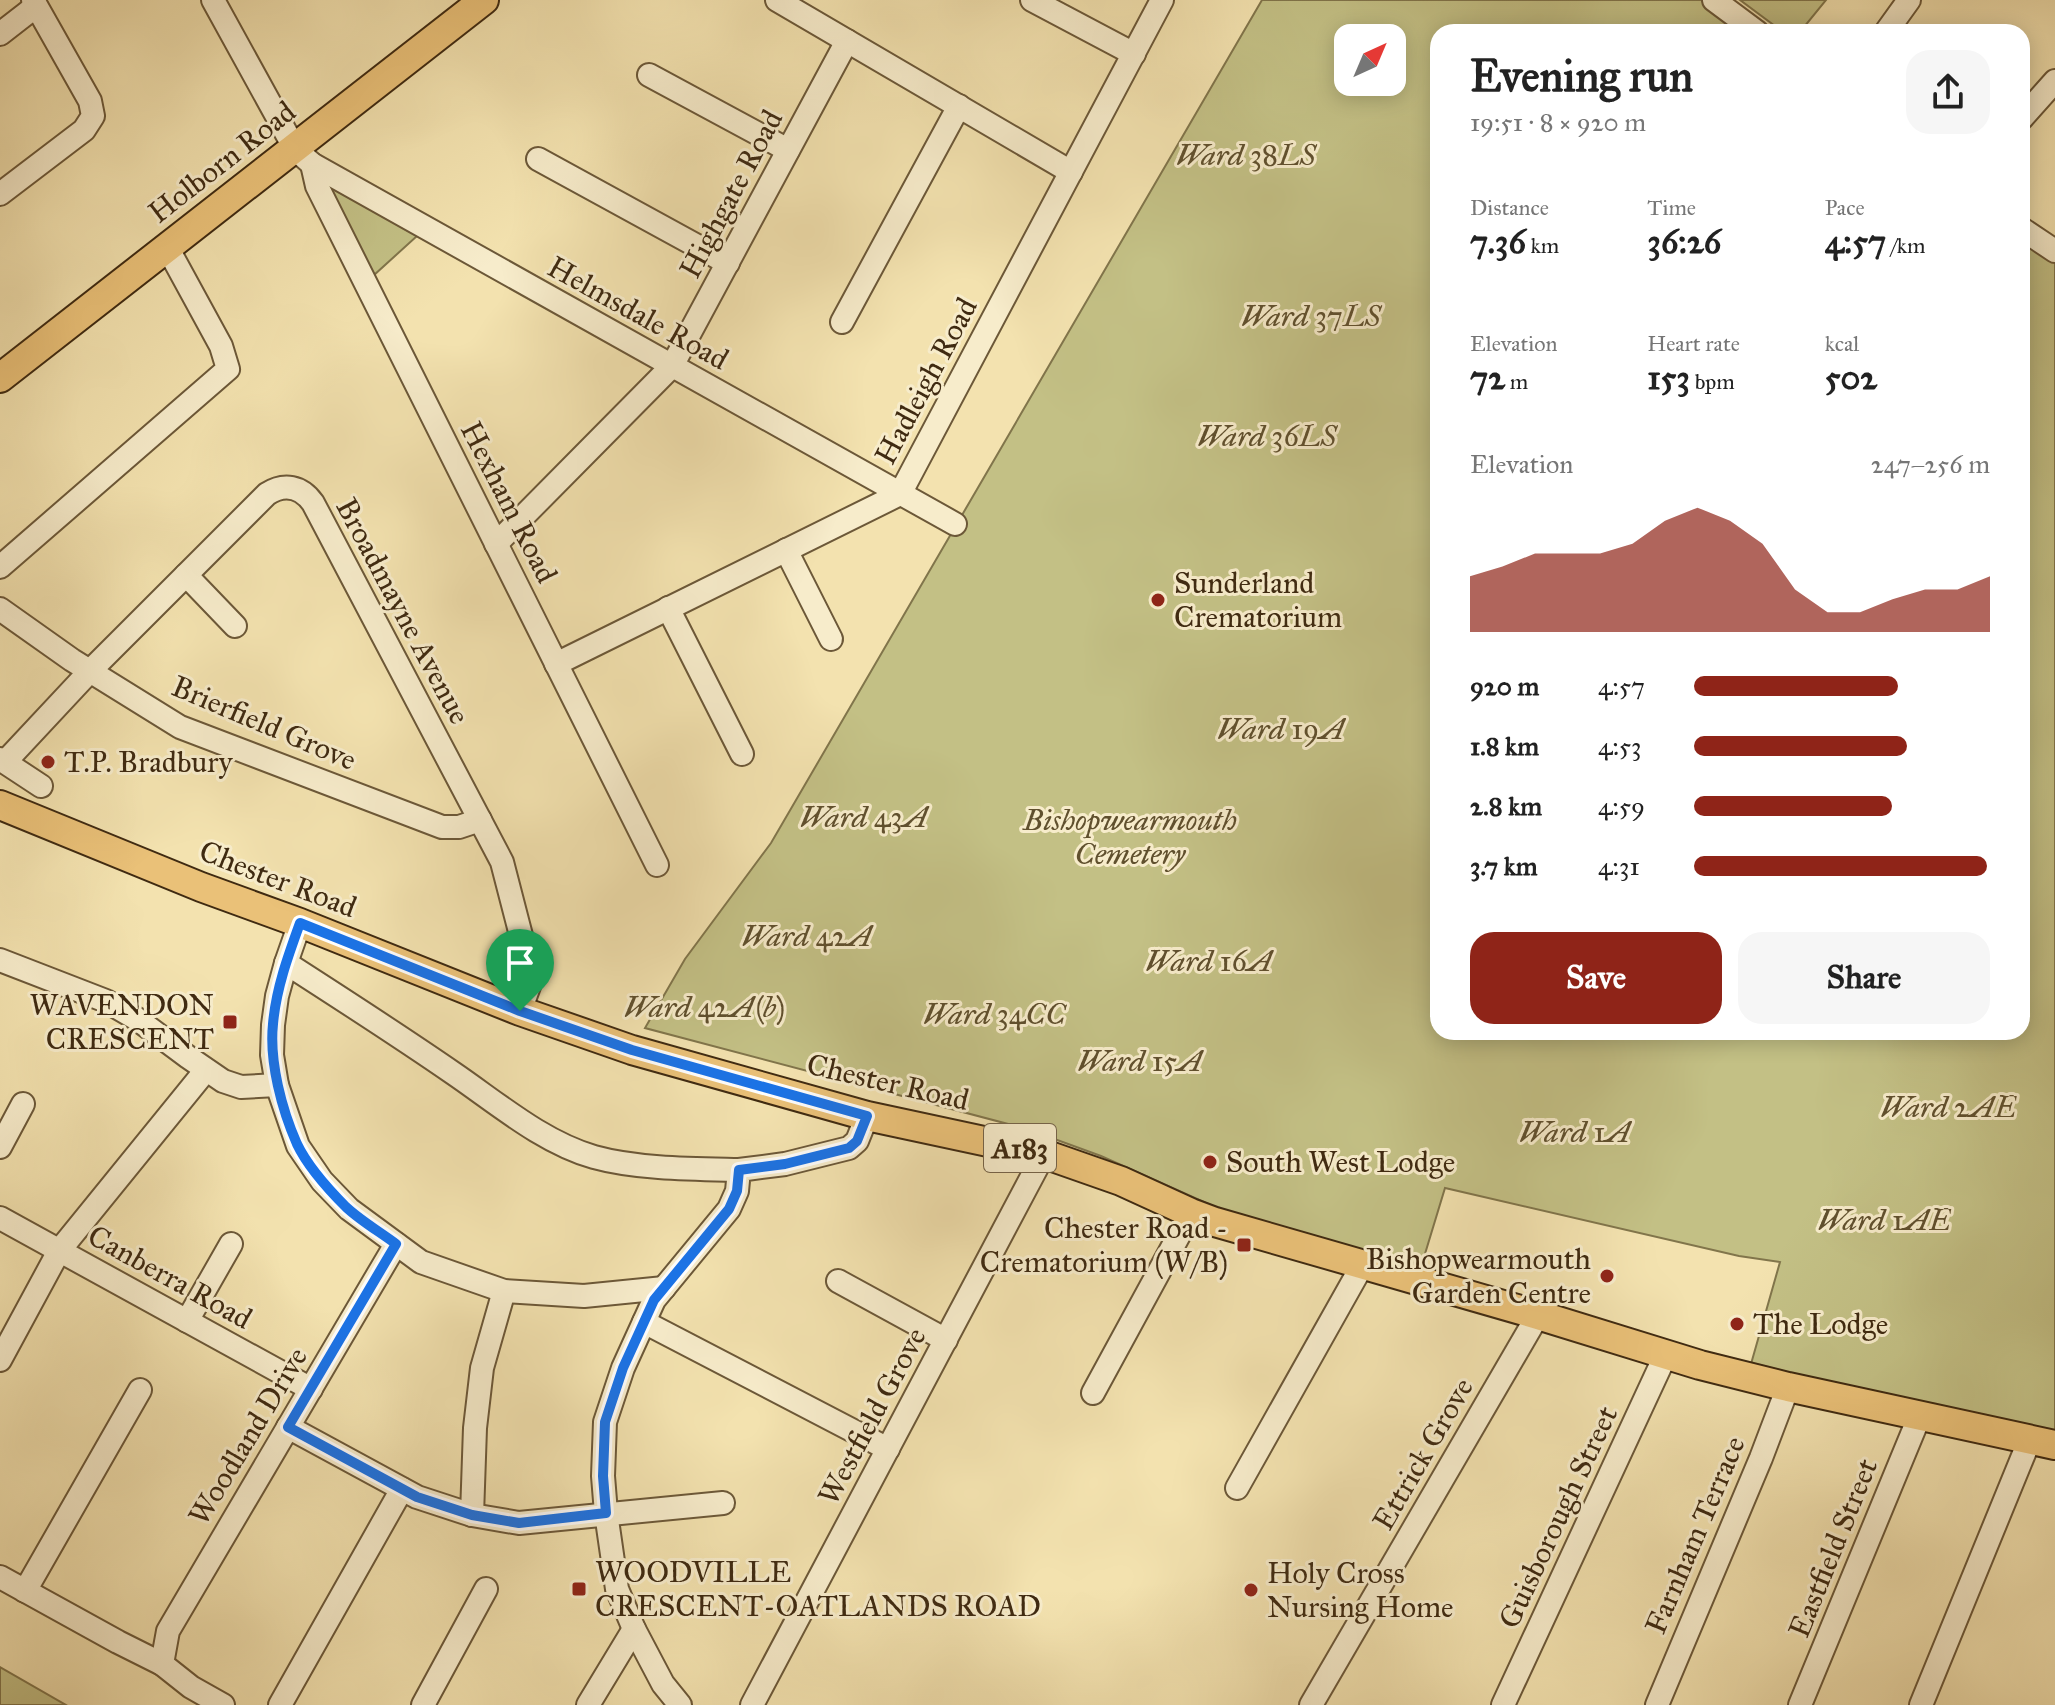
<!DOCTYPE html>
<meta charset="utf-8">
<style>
:root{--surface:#fff;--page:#f6f6f6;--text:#222;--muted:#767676;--accent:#8f2418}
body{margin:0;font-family:"IM FELL Great Primer",serif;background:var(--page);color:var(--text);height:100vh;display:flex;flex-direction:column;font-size:30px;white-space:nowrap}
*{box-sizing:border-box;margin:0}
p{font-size:26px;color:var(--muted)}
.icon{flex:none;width:44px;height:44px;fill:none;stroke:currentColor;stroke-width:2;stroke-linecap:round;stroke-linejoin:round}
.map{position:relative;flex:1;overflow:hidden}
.sheet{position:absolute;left:1430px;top:24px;width:600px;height:1016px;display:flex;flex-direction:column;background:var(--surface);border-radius:24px;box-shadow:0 4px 20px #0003}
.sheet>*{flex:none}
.needle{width:52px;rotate:44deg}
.buttons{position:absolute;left:1334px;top:24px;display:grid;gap:16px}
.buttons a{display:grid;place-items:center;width:72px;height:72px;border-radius:16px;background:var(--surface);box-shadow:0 4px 20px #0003;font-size:40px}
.pin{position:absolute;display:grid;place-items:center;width:68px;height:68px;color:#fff;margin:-82px -34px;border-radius:50% 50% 50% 0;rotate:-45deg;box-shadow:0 0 8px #0007}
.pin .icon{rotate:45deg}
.round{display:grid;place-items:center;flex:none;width:84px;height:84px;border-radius:24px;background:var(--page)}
.summary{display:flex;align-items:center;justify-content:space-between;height:136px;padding:0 40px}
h1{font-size:44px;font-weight:700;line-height:60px}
.stats{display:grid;grid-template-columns:repeat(3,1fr);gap:12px;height:136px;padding:8px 40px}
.stats div{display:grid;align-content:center}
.stats b{font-size:34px;font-weight:700}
.stats small{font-size:22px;font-weight:400}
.stats p{font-size:22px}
.chart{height:224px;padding:16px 40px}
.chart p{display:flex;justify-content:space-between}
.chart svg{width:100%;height:144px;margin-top:8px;fill:var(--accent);opacity:.7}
.cta{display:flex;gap:16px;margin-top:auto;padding:16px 40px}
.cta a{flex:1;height:92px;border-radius:24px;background:var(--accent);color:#fff;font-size:32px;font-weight:700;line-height:92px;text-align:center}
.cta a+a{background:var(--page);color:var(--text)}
ul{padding:0 40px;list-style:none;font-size:26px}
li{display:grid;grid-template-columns:128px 96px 1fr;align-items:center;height:60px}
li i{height:20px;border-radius:10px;background:var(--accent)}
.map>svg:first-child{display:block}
.green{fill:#c3c085;stroke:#81754b;stroke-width:2;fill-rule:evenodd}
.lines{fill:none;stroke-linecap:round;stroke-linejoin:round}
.minor-casing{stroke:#6c5838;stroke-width:26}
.major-casing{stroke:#3f2a11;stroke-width:32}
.minor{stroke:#f7eccb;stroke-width:22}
.major{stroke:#eac178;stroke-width:28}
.route-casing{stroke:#fff;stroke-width:16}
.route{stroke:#1a73e8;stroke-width:10}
.poi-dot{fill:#8f2418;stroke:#f7eccb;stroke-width:3}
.labels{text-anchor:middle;stroke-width:6;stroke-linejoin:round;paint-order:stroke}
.shield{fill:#f7eccb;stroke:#766449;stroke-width:2}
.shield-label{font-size:28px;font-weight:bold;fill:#3f2a11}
.park-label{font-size:30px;font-style:italic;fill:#60502e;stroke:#f7eccb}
.street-label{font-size:30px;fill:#3f2a11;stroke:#f7eccb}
.poi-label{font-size:30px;fill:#3f2a11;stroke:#f7eccb;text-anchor:start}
</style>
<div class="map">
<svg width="2055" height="1705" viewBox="0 0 2055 1705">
<rect width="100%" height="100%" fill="#f3e2af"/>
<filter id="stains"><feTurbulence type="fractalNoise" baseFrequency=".0025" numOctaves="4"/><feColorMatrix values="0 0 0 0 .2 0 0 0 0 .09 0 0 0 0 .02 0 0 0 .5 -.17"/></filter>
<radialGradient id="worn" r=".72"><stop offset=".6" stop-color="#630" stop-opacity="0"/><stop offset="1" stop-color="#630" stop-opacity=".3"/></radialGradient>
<g class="green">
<path d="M1262 0H1713L1759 32H1438V1032H2022V229L2055 249V1432L1751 1364 1780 1262 1739 1256 1445 1188 1421 1267 1233 1215 1101 1156 1027 1129 645 1028 685 959 771 843ZM1348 38H1392V82H1348Z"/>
<path d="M1740 0H1826L1800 32H1783Z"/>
<path d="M330 187 417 236 374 275Z"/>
<path d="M0 1667 66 1705H0Z"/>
</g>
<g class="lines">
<defs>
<g id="minor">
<path d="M213 0 295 149 312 164 955 524"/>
<path d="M777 0 1071 172"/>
<path d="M1032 0 1134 54"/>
<path d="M1714 0 1757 32"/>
<path d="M1886 32 1909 0"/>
<path d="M0 34 36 6"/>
<path d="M649 75 788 150"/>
<path d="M2022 118 2055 81"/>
<path d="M538 159 728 263"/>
<path d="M312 164 317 186 657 865"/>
<path d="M0 194 84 130 93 116 90 101 33 0"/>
<path d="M2022 229 2055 251"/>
<path d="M842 322 959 106"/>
<path d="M496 544 672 366 847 41"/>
<path d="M786 550 831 639"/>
<path d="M0 567 228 369 221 346 167 247"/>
<path d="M186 575 235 626"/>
<path d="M668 608 742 754"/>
<path d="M0 609 72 660 180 727 442 827H459L480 820"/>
<path d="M556 664 900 494 1162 0"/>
<path d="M0 759 41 786"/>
<path d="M5 762 90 671 267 494C284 483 301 486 313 503L502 862 532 978 520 1011"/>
<path d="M300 923 286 963 277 996 273 1025 272 1055 277 1085 298 1146 322 1181 349 1209 421 1262 504 1291 584 1296 664 1288"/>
<path d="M0 960 106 1001 137 1019 188 1057 223 1081 241 1087 277 1085"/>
<path d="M286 963C342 999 398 1035 453 1073 497 1103 542 1142 594 1157 637 1169 694 1169 739 1170"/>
<path d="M0 1147 23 1104"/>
<path d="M0 1218 311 1389"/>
<path d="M838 1281 946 1340"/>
<path d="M187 1321 231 1244"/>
<path d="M644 1322 888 1449"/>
<path d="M0 1360 59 1251 206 1070"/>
<path d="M1093 1393 1191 1213"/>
<path d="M288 1427 417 1497 472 1515 519 1523 723 1503"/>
<path d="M1237 1488 1363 1264"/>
<path d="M472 1515 475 1428 482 1368 504 1291"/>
<path d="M0 1577 118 1642 162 1664 191 1687 223 1705"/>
<path d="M25 1591 140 1390"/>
<path d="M162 1664 168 1631 396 1244"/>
<path d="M280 1705 402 1489"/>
<path d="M423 1705 486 1589"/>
<path d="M588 1705 634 1629"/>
<path d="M680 1705 663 1684 634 1629 617 1589 606 1513 603 1476 605 1422 623 1368 654 1300 729 1209 737 1191 739 1170 785 1164 849 1148 857 1141 867 1116"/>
<path d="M752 1705 1044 1154"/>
<path d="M1311 1705 1538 1315"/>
<path d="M1503 1705 1666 1354"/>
<path d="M1657 1705 1761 1458 1788 1387"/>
<path d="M1800 1705 1920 1415"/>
<path d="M1921 1705 2030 1439"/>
</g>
<g id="major">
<path d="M0 378 484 0"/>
<path d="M0 805 201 887 300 923 520 1011 632 1050 867 1116 1044 1154 1121 1181 1191 1213 1215 1222 1538 1315 1700 1365 1788 1387 2055 1445"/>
</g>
</defs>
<use href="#minor" class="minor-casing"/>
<use href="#major" class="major-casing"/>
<use href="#minor" class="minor"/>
<use href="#major" class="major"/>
</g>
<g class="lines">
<defs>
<path id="route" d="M300 923 520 1011 632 1050 867 1116 857 1141 849 1148 785 1164 739 1170 737 1191 729 1209 654 1300 623 1368 605 1422 603 1476 606 1513 519 1523 472 1515 417 1497 288 1427 396 1244C380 1232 361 1221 346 1207 328 1189 308 1167 297 1144 282 1110 269 1062 273 1024 276 989 288 956 300 923Z"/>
</defs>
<use href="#route" class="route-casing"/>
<use href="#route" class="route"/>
</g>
<g class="poi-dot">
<circle cx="1158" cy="600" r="8"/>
<circle cx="48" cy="762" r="8"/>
<rect x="222" y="1014" width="16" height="16" rx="4"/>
<circle cx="1210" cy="1162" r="8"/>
<rect x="1236" y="1237" width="16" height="16" rx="4"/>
<circle cx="1607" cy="1276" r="8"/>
<circle cx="1737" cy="1324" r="8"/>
<rect x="571" y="1581" width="16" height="16" rx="4"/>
<circle cx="1251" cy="1590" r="8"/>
</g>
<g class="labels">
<rect class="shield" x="984" y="1124" width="72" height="48" rx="6"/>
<g class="shield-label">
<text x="1020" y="1158">A183</text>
</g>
<g class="park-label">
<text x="1246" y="165">Ward 38LS</text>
<text x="1311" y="326">Ward 37LS</text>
<text x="1267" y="446">Ward 36LS</text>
<text x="1281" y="739">Ward 19A</text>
<text x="864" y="827">Ward 43A</text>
<text x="1130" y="830">Bishopwearmouth<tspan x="1130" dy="34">Cemetery</tspan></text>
<text x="807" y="946">Ward 42A</text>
<text x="1209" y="971">Ward 16A</text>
<text x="704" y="1017">Ward 42A(b)</text>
<text x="994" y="1024">Ward 34CC</text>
<text x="1140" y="1071">Ward 15A</text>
<text x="1948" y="1117">Ward 2AE</text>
<text x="1575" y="1142">Ward 1A</text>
<text x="1884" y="1230">Ward 1AE</text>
</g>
<g class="street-label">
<text transform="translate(222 162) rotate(-38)" y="10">Holborn Road</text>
<text transform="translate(731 194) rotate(-62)" y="10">Highgate Road</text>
<text transform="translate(638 313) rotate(29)" y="10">Helmsdale Road</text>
<text transform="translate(926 381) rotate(-62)" y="10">Hadleigh Road</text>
<text transform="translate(509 502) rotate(63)" y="10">Hexham Road</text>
<text transform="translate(403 611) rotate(62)" y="10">Broadmayne Avenue</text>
<text transform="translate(264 723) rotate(23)" y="10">Brierfield Grove</text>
<text transform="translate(278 879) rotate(21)" y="10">Chester Road</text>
<text transform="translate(888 1082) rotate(13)" y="10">Chester Road</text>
<text transform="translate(170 1277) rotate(29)" y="10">Canberra Road</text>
<text transform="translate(872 1416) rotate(-62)" y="10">Westfield Grove</text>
<text transform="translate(248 1436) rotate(-59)" y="10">Woodland Drive</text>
<text transform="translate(1423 1454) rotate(-60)" y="10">Ettrick Grove</text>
<text transform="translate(1558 1517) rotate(-65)" y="10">Guisborough Street</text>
<text transform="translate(1695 1535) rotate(-67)" y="10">Farnham Terrace</text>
<text transform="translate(1833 1548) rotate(-68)" y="10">Eastfield Street</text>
</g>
<g class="poi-label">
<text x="1174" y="593">Sunderland<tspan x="1174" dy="34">Crematorium</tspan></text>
<text x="64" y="772">T.P. Bradbury</text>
<text x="214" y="1015" text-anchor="end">WAVENDON<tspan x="214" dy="34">CRESCENT</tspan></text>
<text x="1226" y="1172">South West Lodge</text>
<text x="1228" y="1238" text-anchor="end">Chester Road -<tspan x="1228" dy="34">Crematorium (W/B)</tspan></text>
<text x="1591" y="1269" text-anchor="end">Bishopwearmouth<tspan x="1591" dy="34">Garden Centre</tspan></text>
<text x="1753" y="1334">The Lodge</text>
<text x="595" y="1582">WOODVILLE<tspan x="595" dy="34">CRESCENT-OATLANDS ROAD</tspan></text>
<text x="1267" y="1583">Holy Cross<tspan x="1267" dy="34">Nursing Home</tspan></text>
</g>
</g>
<rect width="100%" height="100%" filter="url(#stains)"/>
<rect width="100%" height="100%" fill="url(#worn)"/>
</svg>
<div class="buttons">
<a><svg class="needle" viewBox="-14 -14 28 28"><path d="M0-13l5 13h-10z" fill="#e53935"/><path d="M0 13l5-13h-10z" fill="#767676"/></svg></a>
</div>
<div class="pin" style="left:520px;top:1011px;background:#1e9e55"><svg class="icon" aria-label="arrive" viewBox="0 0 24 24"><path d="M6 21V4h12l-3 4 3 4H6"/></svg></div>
<section class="sheet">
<div class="summary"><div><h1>Evening run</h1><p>19:51 · 8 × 920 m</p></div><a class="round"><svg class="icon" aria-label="share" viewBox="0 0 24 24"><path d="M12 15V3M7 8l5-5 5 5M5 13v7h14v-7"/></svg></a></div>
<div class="stats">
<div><p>Distance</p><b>7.36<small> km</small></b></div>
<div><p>Time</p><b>36:26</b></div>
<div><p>Pace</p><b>4:57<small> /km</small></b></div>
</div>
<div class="stats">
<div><p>Elevation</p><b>72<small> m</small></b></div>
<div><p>Heart rate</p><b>153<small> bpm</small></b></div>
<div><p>kcal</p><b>502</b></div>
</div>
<div class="chart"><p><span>Elevation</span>247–256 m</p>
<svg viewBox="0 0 160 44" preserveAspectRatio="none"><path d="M0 44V27L10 24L20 20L30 20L40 20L50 17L60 10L70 6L80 10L90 17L100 31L110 38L120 38L130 34L140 31L150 31L160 27V44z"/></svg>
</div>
<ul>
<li><b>920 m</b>4:57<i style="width:69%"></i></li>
<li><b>1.8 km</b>4:53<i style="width:72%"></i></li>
<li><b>2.8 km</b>4:59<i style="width:67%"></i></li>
<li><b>3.7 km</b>4:31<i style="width:99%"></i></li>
</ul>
<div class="cta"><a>Save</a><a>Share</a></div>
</section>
</div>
